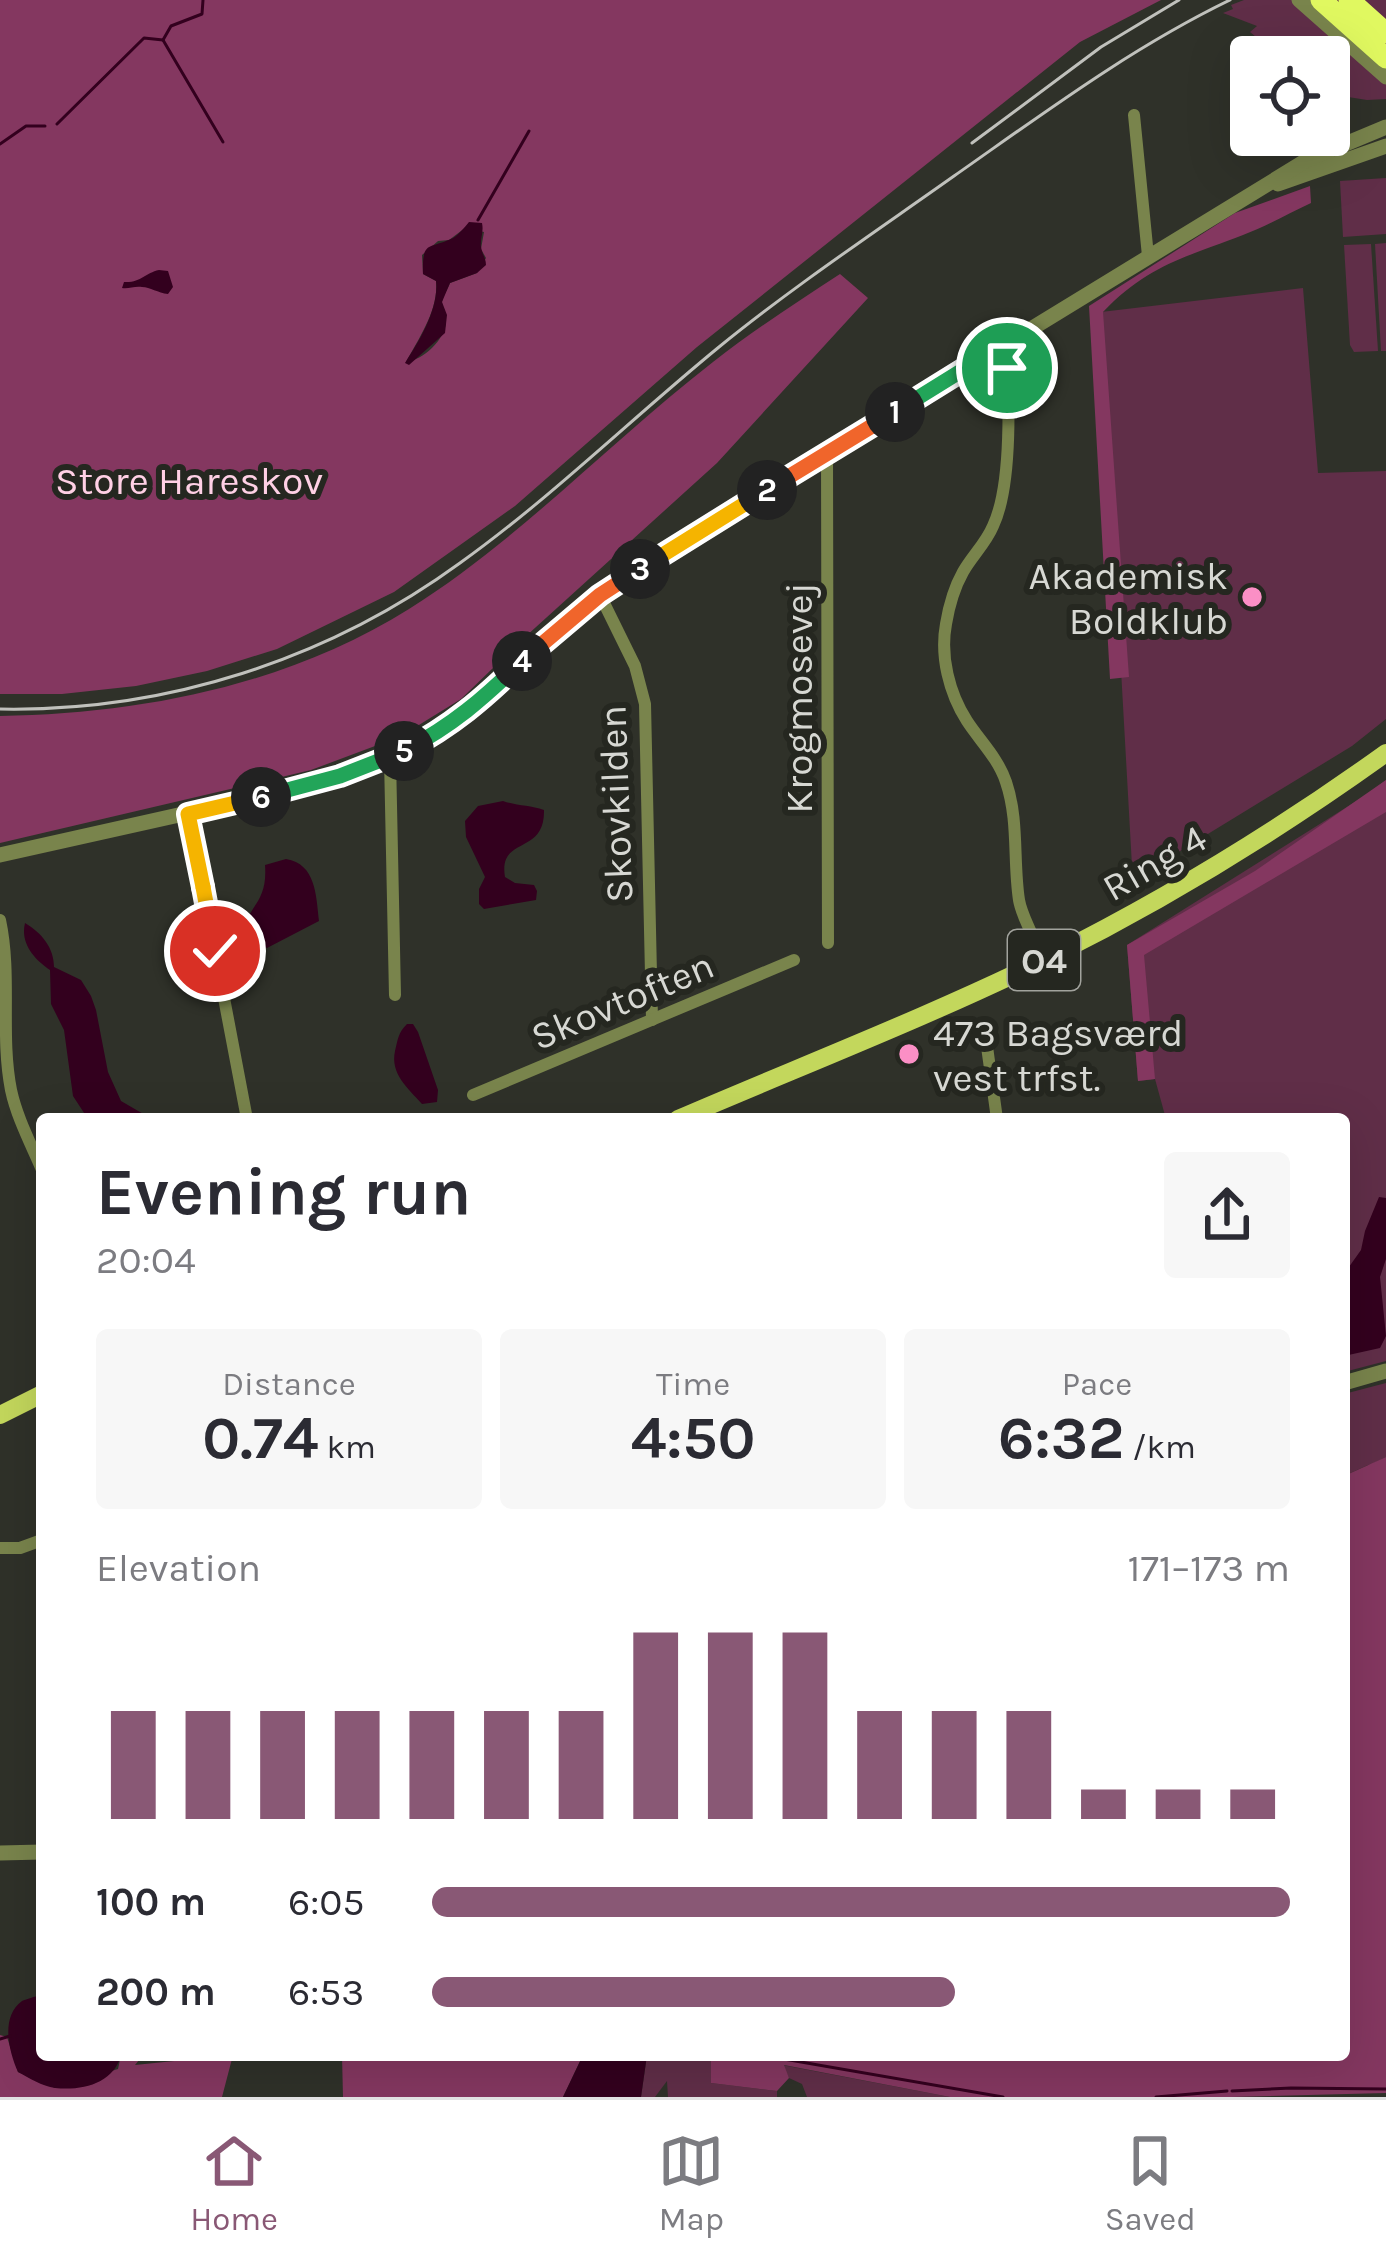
<!DOCTYPE html>
<meta charset="utf-8">
<style>
:root{--surface:#fff;--page:#f7f7f7;--text:#2b2b33;--muted:#7c7c81;--line:#e1e1e2;--accent:#895875}
body{margin:0;font-family:Karla,sans-serif;background:var(--page);color:var(--text);height:100vh;display:flex;flex-direction:column;font-size:45px;white-space:nowrap}
*{box-sizing:border-box;margin:0}
p{font-size:39px;color:var(--muted)}
.icon{flex:none;width:66px;height:66px;fill:none;stroke:currentColor;stroke-width:2;stroke-linecap:round;stroke-linejoin:round}
.map{position:relative;flex:1;overflow:hidden}
.drawer{position:absolute;left:36px;top:1113px;width:1314px;height:948px;display:flex;flex-direction:column;background:var(--surface);border-radius:12px;box-shadow:0 12px 48px #0002}
.drawer>*{flex:none}
.controls{position:absolute;left:1230px;top:36px;display:grid;gap:24px}
.controls a{display:grid;place-items:center;width:120px;height:120px;border-radius:12px;background:var(--surface);box-shadow:0 12px 48px #0002;font-size:60px}
.pin{position:absolute;display:grid;place-items:center;width:102px;height:102px;color:#fff;margin:-51px;border:6px solid #fff;border-radius:50%;box-shadow:0 3px 12px #0007}
.km{position:absolute;width:60px;height:60px;margin:-30px;border-radius:50%;background:#222;color:#fff;font-size:33px;line-height:60px;text-align:center}
.round{display:grid;place-items:center;flex:none;width:126px;height:126px;border-radius:12px;background:var(--page)}
.headline{display:flex;align-items:center;justify-content:space-between;height:204px;padding:0 60px}
h1{font-size:66px;font-weight:700;line-height:90px}
.stats{display:grid;grid-template-columns:repeat(3,1fr);gap:18px;height:204px;padding:12px 60px}
.stats div{display:grid;align-content:center;border-radius:12px;background:var(--page);text-align:center}
.stats b{font-size:60px;font-weight:700}
.stats small{font-size:33px;font-weight:400}
.stats p{font-size:33px}
.chart{height:336px;padding:24px 60px}
.chart p{display:flex;justify-content:space-between}
.chart svg{width:100%;height:216px;margin-top:12px;stroke:var(--accent);stroke-width:6}
ul{padding:0 60px;list-style:none;font-size:39px}
li{display:grid;grid-template-columns:192px 144px 1fr;align-items:center;height:90px}
li i{height:30px;border-radius:15px;background:var(--accent)}
.tab-bar{display:flex;justify-content:space-around;align-items:center;height:168px;border-top:3px solid var(--line);background:var(--surface);font-size:33px;color:var(--muted)}
.tab-bar a{display:grid;justify-items:center;gap:6px}
.tab-bar .current{color:var(--accent)}
.map>svg:first-child{display:block}
.green{fill:#602e48}
.forest{fill:#843760;fill-rule:evenodd}
.water{fill:#33001e}
.lines{fill:none;stroke-linecap:round;stroke-linejoin:round}
.stream{stroke:#33001e;stroke-width:3}
.minor{stroke:#79844c;stroke-width:12}
.tertiary{stroke:#79844c;stroke-width:15}
.primary{stroke:#c3d75c;stroke-width:18}
.motorway{stroke:#e0f860;stroke-width:21}
.tram{stroke:#c0c1bc;stroke-width:3}
.split-1-casing{stroke:#fff;stroke-width:24}
.split-2-casing{stroke:#fff;stroke-width:24}
.split-3-casing{stroke:#fff;stroke-width:24}
.split-4-casing{stroke:#fff;stroke-width:24}
.split-5-casing{stroke:#fff;stroke-width:24}
.split-6-casing{stroke:#fff;stroke-width:24}
.split-7-casing{stroke:#fff;stroke-width:24}
.split-8-casing{stroke:#fff;stroke-width:24}
.split-1{stroke:#22a559;stroke-width:15}
.split-2{stroke:#f0652b;stroke-width:15}
.split-3{stroke:#f5b400;stroke-width:15}
.split-4{stroke:#f0652b;stroke-width:15}
.split-5{stroke:#22a559;stroke-width:15}
.split-6{stroke:#22a559;stroke-width:15}
.split-7{stroke:#f5b400;stroke-width:15}
.split-8{stroke:#f5b400;stroke-width:15}
.poi-dot{fill:#fb8fc5;stroke:#252720;stroke-width:4.5}
.labels{text-anchor:middle;stroke-width:12;stroke-linejoin:round;paint-order:stroke}
.shield{fill:#252720;stroke:#a2a39d;stroke-width:3}
.shield-label{font-size:36px;font-weight:bold;fill:#d7d8d3}
.park-label{font-size:39px;fill:#ffd0e5;stroke:#252720}
.poi-label{font-size:39px;fill:#d7d8d3;stroke:#252720;text-anchor:end}
.street-label{font-size:39px;fill:#d7d8d3;stroke:#252720}
</style>
<div class="map">
<svg width="1386" height="2097" viewBox="0 0 1386 2097">
<rect width="100%" height="100%" fill="#2f3129"/>
<g class="green">
<path d="M1244 0H1386V99L1367 100 1342 96 1339 100 1329 91V57H1280L1250 32 1257 26 1223 13 1233 9 1231 5Z"/>
<path d="M1386 178V234L1343 237 1340 181Z"/>
<path d="M1386 243V351H1381L1375 244Z"/>
<path d="M1371 244 1378 351 1354 352 1350 345 1344 245Z"/>
<path d="M1303 288 1318 473 1386 471V719L1352 746 1167 859 1132 866 1101 312Z"/>
<path d="M1386 780V1361L1344 1372V1119H1166L1155 1079 1138 1081 1127 945 1366 795Z"/>
<path d="M1386 1383V1457L1374 1463H1386L1368 1465 1344 1476V1394Z"/>
<path d="M647 2055H705L711 2059V2083L777 2091V2097H668L667 2081 655 2097H641Z"/>
<path d="M782 2065 950 2097H807L802 2084 789 2078Z"/>
</g>
<g class="forest">
<path d="M0 0H1161L1080 42 697 347 515 506 394 592 277 649 207 671 136 686 62 694H0ZM465 228 484 232 481 249 486 258 477 273 450 283C448 289 443 295 442 302 442 309 446 315 446 322 445 340 423 360 406 362 419 338 439 309 436 281L423 274 422 255 438 241 449 240Z"/>
<path d="M1310 186 1311 203C1288 214 1266 226 1243 235 1184 258 1148 265 1103 312L1129 677 1110 679 1089 306 1235 213Z"/>
<path d="M840 274 868 298 717 463 525 637 461 699 414 728 375 746 311 770 0 843V716C141 714 288 685 409 609 520 539 610 442 713 362 754 330 797 302 840 274Z"/>
<path d="M1386 780V812L1144 955 1155 1079 1138 1081 1127 945 1255 871Z"/>
<path d="M1386 1457V2093L1232 2097H950L784 2065 789 2078 777 2091 711 2083V2059L705 2055H1344V1476Z"/>
<path d="M0 2035 7 2037 18 2072 55 2088 118 2069 121 2055H143L135 2065 233 2055 222 2097H0Z"/>
<path d="M342 2055H583L563 2097H343Z"/>
</g>
<g class="water">
<path d="M469 222 482 223C484 232 480 239 481 247 482 254 486 258 486 265L477 273 450 283 442 302 447 315 445 333 409 365 405 363C420 340 439 308 436 281L423 274C422 239 429 250 453 238 458 235 465 227 469 222Z"/>
<path d="M159 270 168 271 173 287 168 294C158 293 150 287 142 287 134 286 129 289 122 288L124 282C141 283 145 273 159 270Z"/>
<path d="M503 801C517 806 530 805 544 810 545 856 498 835 505 877L515 883 534 885 537 891 536 900 484 909 479 904V889L485 877 466 837 465 821 478 806Z"/>
<path d="M286 859C316 864 316 895 319 921L267 948 242 937C246 905 268 905 265 865Z"/>
<path d="M25 923C42 933 54 948 54 967L81 980 91 996 96 1010 108 1072 121 1101 152 1119H88L73 1096 64 1030 51 1004 50 970C34 959 20 943 25 923Z"/>
<path d="M407 1024H413L418 1032 438 1090 437 1102 422 1104C408 1088 390 1074 395 1051 398 1039 398 1033 407 1024Z"/>
<path d="M1379 1197 1386 1198V1259L1380 1277 1386 1336 1380 1348 1344 1356V1274L1361 1250 1365 1231Z"/>
<path d="M42 1995V2055H121C114 2083 83 2091 55 2088 42 2086 29 2078 18 2072 9 2052 0 2017 22 2001 24 2000 39 1995 42 1995Z"/>
<path d="M583 2055H647L641 2097H563Z"/>
</g>
<g class="lines">
<g class="stream">
<path d="M163 40 223 142"/>
<path d="M57 124 144 38 163 40 171 26 202 14 203 0"/>
<path d="M0 144 26 126H45"/>
<path d="M478 220 529 131"/>
<path d="M0 2039 10 2036"/>
<path d="M760 2055 1003 2097"/>
<path d="M1232 2091 1291 2088 1386 2089"/>
<path d="M1156 2097 1227 2091"/>
</g>
<g class="minor">
<path d="M1134 115 1148 256"/>
<path d="M1003 345C1011 390 1012 486 993 526 986 543 972 556 963 572 954 588 949 606 946 624 940 656 949 693 967 721 980 741 998 758 1006 782 1019 820 1013 861 1019 900 1021 912 1027 923 1032 935"/>
<path d="M827 453 828 943"/>
<path d="M600 595 635 666 645 704 652 1020"/>
<path d="M390 758 395 995"/>
<path d="M189 814 247 1119"/>
<path d="M0 920C12 976 0 1034 11 1090 17 1118 31 1144 42 1170"/>
<path d="M984 1025 997 1119"/>
<path d="M473 1095 794 960"/>
<path d="M0 1548H20L42 1540"/>
</g>
<g class="tertiary">
<path d="M1299 0 1386 77"/>
<path d="M1278 184 1386 146"/>
<path d="M0 855 295 789 390 758 435 735 469 711 555 631 600 595 634 572 1307 160 1386 127"/>
<path d="M1344 1383 1386 1371"/>
<path d="M0 1853 42 1852"/>
</g>
<g class="primary">
<path d="M678 1119C801 1066 928 1017 1048 958 1166 899 1279 830 1386 753"/>
<path d="M0 1415 42 1394"/>
</g>
<g class="motorway">
<path d="M1321 0 1386 58"/>
<path d="M1349 0 1386 33"/>
</g>
<g class="tram">
<path d="M972 143 1101 47 1179 0"/>
<path d="M0 709C165 712 327 660 460 563 551 498 632 418 719 347 794 286 875 232 954 176 1044 113 1131 48 1230 0"/>
</g>
</g>
<g class="lines">
<defs>
<path id="split-1" d="M895 412 1003 345 1007 368"/>
<path id="split-2" d="M767 490 895 412"/>
<path id="split-3" d="M640 569 767 490"/>
<path id="split-4" d="M522 661 600 595 640 569"/>
<path id="split-5" d="M404 751C453 725 483 699 522 661"/>
<path id="split-6" d="M261 797 340 776 404 751"/>
<path id="split-7" d="M203 887 188 814 261 797"/>
<path id="split-8" d="M203 887 215 951"/>
</defs>
<use href="#split-1" class="split-1-casing"/>
<use href="#split-2" class="split-2-casing"/>
<use href="#split-3" class="split-3-casing"/>
<use href="#split-4" class="split-4-casing"/>
<use href="#split-5" class="split-5-casing"/>
<use href="#split-6" class="split-6-casing"/>
<use href="#split-7" class="split-7-casing"/>
<use href="#split-8" class="split-8-casing"/>
<use href="#split-1" class="split-1"/>
<use href="#split-2" class="split-2"/>
<use href="#split-3" class="split-3"/>
<use href="#split-4" class="split-4"/>
<use href="#split-5" class="split-5"/>
<use href="#split-6" class="split-6"/>
<use href="#split-7" class="split-7"/>
<use href="#split-8" class="split-8"/>
</g>
<g class="poi-dot">
<circle cx="1252" cy="597" r="12"/>
<circle cx="909" cy="1054" r="12"/>
</g>
<g class="labels">
<rect class="shield" x="1008" y="930" width="72" height="60" rx="9"/>
<g class="shield-label">
<text x="1044" y="973">O4</text>
</g>
<g class="park-label">
<text x="189" y="494">Store Hareskov</text>
</g>
<g class="poi-label">
<text x="1228" y="589">Akademisk<tspan x="1228" dy="45">Boldklub</tspan></text>
<text x="933" y="1046" text-anchor="start">473 Bagsværd<tspan x="933" dy="45">vest trfst.</tspan></text>
</g>
<g class="street-label">
<text transform="translate(798 698) rotate(-90)" y="14">Krogmosevej</text>
<text transform="translate(615 804) rotate(-92)" y="14">Skovkilden</text>
<text transform="translate(1154 862) rotate(-30)" y="14">Ring 4</text>
<text transform="translate(622 1000) rotate(-23)" y="14">Skovtoften</text>
</g>
</g>
</svg>
<div class="controls">
<a><svg class="icon" aria-label="locate" viewBox="0 0 24 24"><circle cx="12" cy="12" r="6"/><path d="M12 2v4M12 18v4M2 12h4M18 12h4"/></svg></a>
</div>
<div class="pin" style="left:1007px;top:368px;background:#1e9e55"><svg class="icon" aria-label="arrive" viewBox="0 0 24 24"><path d="M6 21V4h12l-3 4 3 4H6"/></svg></div>
<div class="pin" style="left:215px;top:951px;background:#d93025"><svg class="icon" aria-label="check" viewBox="0 0 24 24"><path d="M5 12l5 5 9-10"/></svg></div>
<b class="km" style="left:895px;top:412px">1</b>
<b class="km" style="left:767px;top:490px">2</b>
<b class="km" style="left:640px;top:569px">3</b>
<b class="km" style="left:522px;top:661px">4</b>
<b class="km" style="left:404px;top:751px">5</b>
<b class="km" style="left:261px;top:797px">6</b>
<section class="drawer">
<div class="headline"><div><h1>Evening run</h1><p>20:04</p></div><a class="round"><svg class="icon" aria-label="share" viewBox="0 0 24 24"><path d="M12 15V3M7 8l5-5 5 5M5 13v7h14v-7"/></svg></a></div>
<div class="stats">
<div><p>Distance</p><b>0.74<small> km</small></b></div>
<div><p>Time</p><b>4:50</b></div>
<div><p>Pace</p><b>6:32<small> /km</small></b></div>
</div>
<div class="chart"><p><span>Elevation</span>171–173 m</p>
<svg viewBox="0 0 160 44" preserveAspectRatio="none"><path d="M5 44V22M15 44V22M25 44V22M35 44V22M45 44V22M55 44V22M65 44V22M75 44V6M85 44V6M95 44V6M105 44V22M115 44V22M125 44V22M135 44V38M145 44V38M155 44V38"/></svg>
</div>
<ul>
<li><b>100 m</b>6:05<i style="width:100%"></i></li>
<li><b>200 m</b>6:53<i style="width:61%"></i></li>
</ul>
</section>
</div>
<nav class="tab-bar">
<a class="current"><svg class="icon" aria-label="home" viewBox="0 0 24 24"><path d="M3 11l9-7 9 7M6 9v11h12V9"/></svg>Home</a>
<a><svg class="icon" aria-label="map" viewBox="0 0 24 24"><path d="M3 6l6-2 6 2 6-2v14l-6 2-6-2-6 2zM9 4v14M15 6v14"/></svg>Map</a>
<a><svg class="icon" aria-label="saved" viewBox="0 0 24 24"><path d="M7 4h10v16l-5-4-5 4z"/></svg>Saved</a>
</nav>
